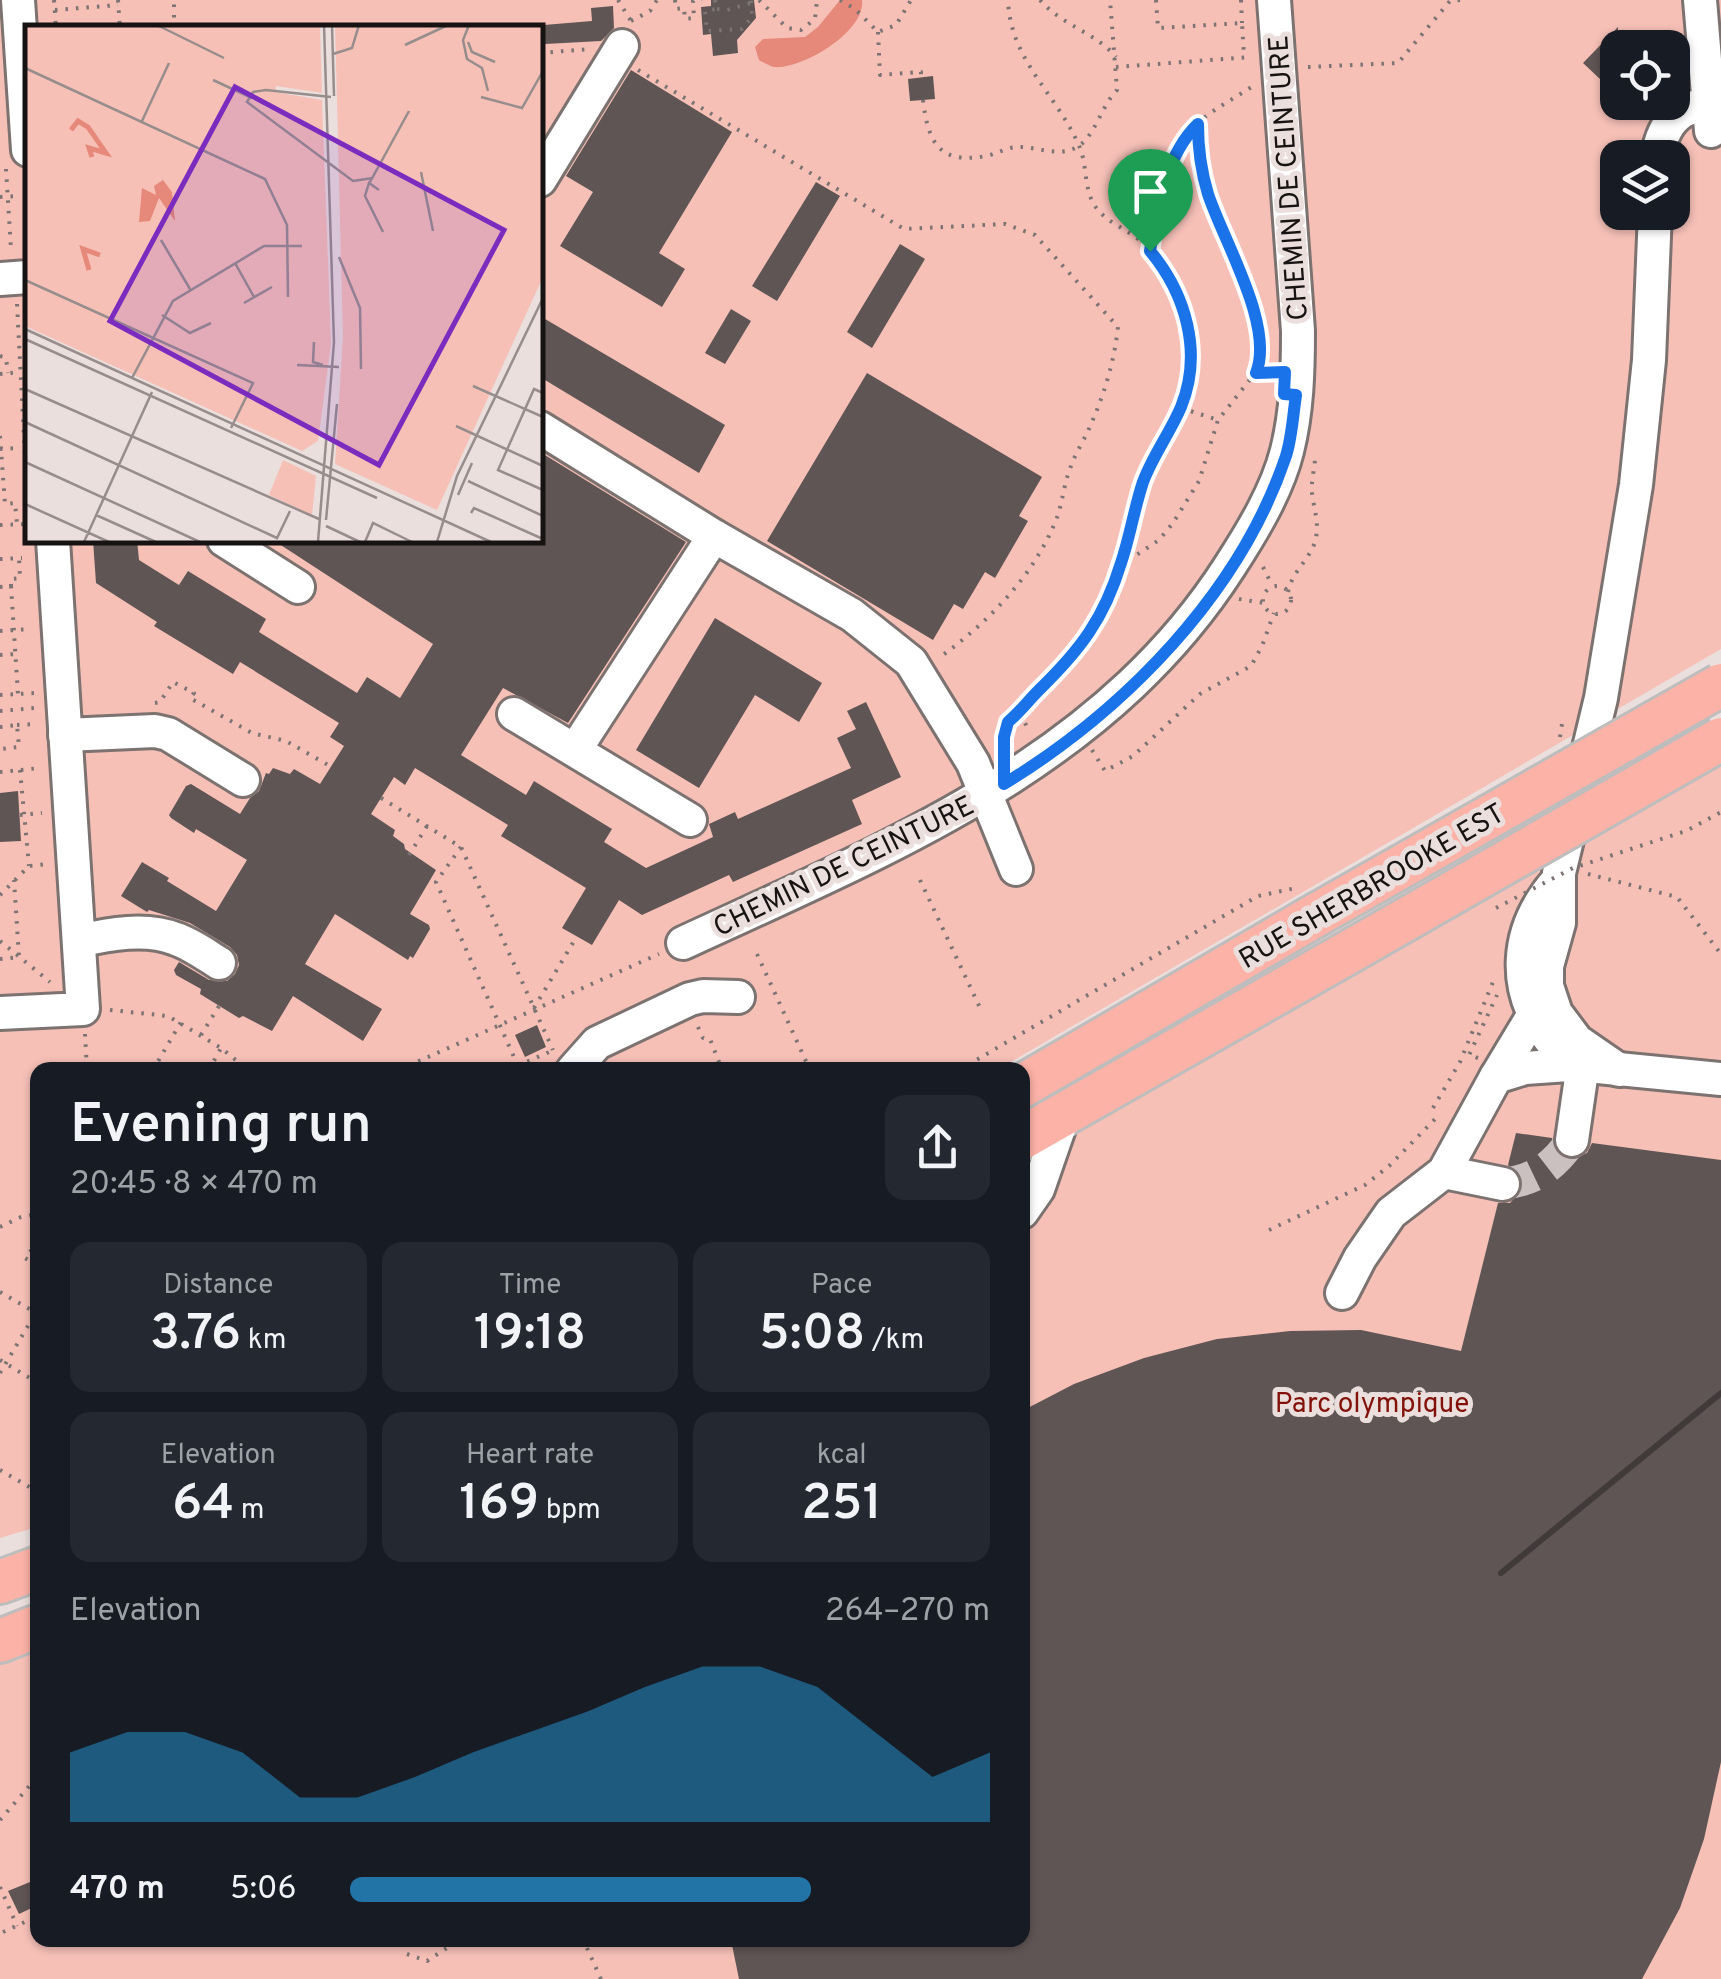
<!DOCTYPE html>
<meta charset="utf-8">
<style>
:root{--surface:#171b24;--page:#242831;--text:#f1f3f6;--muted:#9ea1a6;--accent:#2174a5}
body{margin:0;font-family:Overpass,sans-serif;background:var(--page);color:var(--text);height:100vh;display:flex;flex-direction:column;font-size:38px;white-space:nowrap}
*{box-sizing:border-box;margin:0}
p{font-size:32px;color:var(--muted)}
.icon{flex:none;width:55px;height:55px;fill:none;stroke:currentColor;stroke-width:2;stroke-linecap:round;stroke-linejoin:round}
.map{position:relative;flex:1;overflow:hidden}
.side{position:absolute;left:30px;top:1062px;width:1000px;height:885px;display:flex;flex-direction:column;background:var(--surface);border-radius:20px;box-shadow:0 2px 8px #0004}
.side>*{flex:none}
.fabs{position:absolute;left:1600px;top:30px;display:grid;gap:20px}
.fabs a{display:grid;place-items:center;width:90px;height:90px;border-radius:20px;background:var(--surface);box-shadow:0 2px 8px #0004;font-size:50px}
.pin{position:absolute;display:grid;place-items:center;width:85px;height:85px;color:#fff;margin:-102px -42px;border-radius:50% 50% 50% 0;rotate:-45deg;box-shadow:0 0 10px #0007}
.pin .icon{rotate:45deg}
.round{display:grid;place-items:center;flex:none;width:105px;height:105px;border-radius:20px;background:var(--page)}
.head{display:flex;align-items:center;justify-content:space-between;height:170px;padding:0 40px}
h1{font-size:55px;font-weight:600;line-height:75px}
.stats{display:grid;grid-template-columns:repeat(3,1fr);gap:15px;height:170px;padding:10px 40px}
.stats div{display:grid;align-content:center;border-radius:20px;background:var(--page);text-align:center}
.stats b{font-size:50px;font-weight:600}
.stats small{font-size:28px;font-weight:400}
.stats p{font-size:28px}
.chart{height:280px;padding:20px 40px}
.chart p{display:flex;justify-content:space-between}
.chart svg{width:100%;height:180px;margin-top:10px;fill:var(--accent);opacity:.7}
ul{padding:0 40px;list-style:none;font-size:32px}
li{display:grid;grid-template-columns:160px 120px 1fr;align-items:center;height:75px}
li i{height:25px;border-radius:12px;background:var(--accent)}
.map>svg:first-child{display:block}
.green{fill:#f6c0b7;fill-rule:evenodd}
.water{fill:#e6887a}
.building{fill:#5f5554}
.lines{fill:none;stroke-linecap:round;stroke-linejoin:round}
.minor-tunnel{stroke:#cac0bf;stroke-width:32;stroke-dasharray:32 16;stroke-linecap:butt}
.minor-casing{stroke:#7c7270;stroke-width:38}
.major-casing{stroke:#bebdbd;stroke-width:48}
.path{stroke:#7b7472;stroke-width:4;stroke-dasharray:2.5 8;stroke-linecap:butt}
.minor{stroke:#fff;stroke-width:32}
.major{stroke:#fdb2a7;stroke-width:42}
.rail{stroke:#403b3a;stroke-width:6}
.major-bridge-casing{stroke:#bebdbd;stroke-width:48;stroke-linecap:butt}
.path-bridge{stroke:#7b7472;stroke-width:4;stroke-dasharray:2.5 8;stroke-linecap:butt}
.major-bridge{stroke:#fdb2a7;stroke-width:42}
.route-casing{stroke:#fff;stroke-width:20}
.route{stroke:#1a73e8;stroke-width:12}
.labels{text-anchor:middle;stroke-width:10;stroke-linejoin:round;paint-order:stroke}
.street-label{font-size:28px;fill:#171312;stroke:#eadfdd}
.park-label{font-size:28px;fill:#821109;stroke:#eadfdd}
.inset-river{fill:none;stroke:#e6887a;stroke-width:5}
.inset-road{fill:none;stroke:#968d8c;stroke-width:2.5}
.view{fill:#7b2cbf;fill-opacity:0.15;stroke:#7b2cbf;stroke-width:5}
.inset-edge{fill:none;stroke:#171312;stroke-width:5}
</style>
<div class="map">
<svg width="1721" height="1979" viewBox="0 0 1721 1979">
<rect width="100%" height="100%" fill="#eadfdd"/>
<g class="green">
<path d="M0 0H1721V649L997 1070H38L37 1527 0 1538ZM28 28H540V540H28ZM1618 48H1672V102H1618ZM1618 158H1672V212H1618Z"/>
<path d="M1721 763V1979H0V1663L37 1646 38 1940H1022L1023 1158Z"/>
</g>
<path class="water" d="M840 0H862C866 32 801 70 774 67 770 66 762 62 759 60L755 47 763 39 805 37 818 27Z"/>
<g class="building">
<path d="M711 0H754L756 18 737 40 738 53 713 56 711 34 703 35 701 7 711 6Z"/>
<path d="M613 6 614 28 601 41 545 44 544 25 592 21 591 8Z"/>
<path d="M1618 27V96L1583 63Z"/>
<path d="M631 70 732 132 659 253 685 269 662 307 560 246 593 192 566 176Z"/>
<path d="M933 76 935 99 910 101 908 79Z"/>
<path d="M816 182 840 196 777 301 752 286Z"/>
<path d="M900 244 925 259 872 348 847 332Z"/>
<path d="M731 309 751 321 725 364 705 353Z"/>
<path d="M540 316 725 425 699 473 540 377Z"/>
<path d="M867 373 1042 477 1019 516 1028 521 995 578 985 572 963 609 954 604 933 640 767 541Z"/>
<path d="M540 452 686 542 568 723 503 688 461 755 526 795 534 781 612 829 604 842 646 868 713 837 709 824 735 812 738 819 851 768 837 738 856 729 847 711 866 702 901 777 852 800 862 824 733 882 729 875 642 915 619 900 592 945 562 928 586 888 501 836 508 825 415 768 405 785 394 777 371 814 395 830 393 836 404 844 405 849 436 870 410 914 429 925 430 929 413 958 410 956 408 960 335 914 305 964 382 1009 363 1041 293 996 272 1031 243 1016 239 1018 200 994 201 989 176 975 174 970 179 962 209 980 227 981 235 974 239 965 237 955 230 947 190 923 149 910 147 912 121 896 142 862 169 878 167 881 216 911 247 860 196 829 194 833 171 818 169 815 186 786 191 784 240 814 250 798 259 791 266 773 269 774 273 768 290 774 294 769 320 784 344 746 330 737 339 723 240 662 233 674 154 626 157 622 96 583 93 540H137L139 560 179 585 188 571 266 619 259 632 357 693 367 677 400 698 433 644 273 540H540Z"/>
<path d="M715 618 822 683 799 722 755 695 699 788 636 750Z"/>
<path d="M18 791 21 841 0 842V793Z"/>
<path d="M537 1025 546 1047 525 1057 515 1035Z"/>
<path d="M1516 1133 1552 1138 1559 1155 1570 1160 1587 1153 1592 1143 1721 1160V1762L1704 1839 1680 1908 1642 1979H739L731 1940H1022V1411L1074 1384 1144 1358 1217 1339 1290 1331 1361 1330 1461 1351 1498 1203H1510L1522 1189V1177L1508 1165Z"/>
<path d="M30 1882 38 1905 19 1914 8 1891Z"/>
</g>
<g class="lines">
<path class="minor-tunnel" d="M1503 1184C1535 1180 1553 1167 1572 1140"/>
<defs>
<g id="minor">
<path d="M18 0 28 150"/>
<path d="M1700 0 1711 131"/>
<path d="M1657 158C1663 122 1682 98 1721 109"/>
<path d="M540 180 622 46"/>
<path d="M0 279 28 277"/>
<path d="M540 428 714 536 852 615 911 662 973 763 1016 869"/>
<path d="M224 540 298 587"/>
<path d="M514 714 690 820"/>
<path d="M65 735 155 731 168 734 243 780"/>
<path d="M575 750 714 536"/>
<path d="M79 941C109 934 146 927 176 939 191 944 206 955 219 963"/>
<path d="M683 943C886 849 1104 763 1230 566 1252 532 1277 491 1287 451 1297 411 1298 371 1298 331L1274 0"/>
<path d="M0 1013 83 1009 53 540"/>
<path d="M1552 1042C1510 991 1514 929 1558 880"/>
<path d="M1598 1067 1721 1079"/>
<path d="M573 1070 597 1043 690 999 703 996 738 997"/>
<path d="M1619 1070 1577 1041 1556 1013 1547 986V966L1559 923V873L1601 698 1636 485 1649 360 1655 212"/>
<path d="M1496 1077 1534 1014"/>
<path d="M1444 1172 1503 1184"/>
<path d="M1022 1212 1038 1189 1064 1114"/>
<path d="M1342 1293 1360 1258 1391 1213 1444 1172 1496 1077 1525 1068 1583 1064 1572 1140"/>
</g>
<g id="major">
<path d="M1022 1086 1318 914"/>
<path d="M1022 1138 1342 956"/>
<path d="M0 1582 38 1568"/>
<path d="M0 1641 38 1626"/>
</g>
</defs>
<use href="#minor" class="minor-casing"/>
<use href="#major" class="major-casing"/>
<g class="path">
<path d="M54 0 56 28"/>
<path d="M118 0 120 28"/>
<path d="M618 0 631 21"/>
<path d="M675 0 676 9 684 8 685 19 694 18 693 1 702 0"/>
<path d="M715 0 716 9 705 11 707 31 742 29 752 17 751 0"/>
<path d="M759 0 787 28 801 30 815 19 817 0"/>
<path d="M840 0 855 9 878 32 896 25 911 0"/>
<path d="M1040 0C1061 25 1095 32 1116 57"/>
<path d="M1156 0 1158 28 1242 23 1244 56"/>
<path d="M1241 0 1242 23"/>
<path d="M717 9 727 10 751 3"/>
<path d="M55 10 118 5"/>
<path d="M631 21 650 11 657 0"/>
<path d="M174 28V0"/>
<path d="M878 32 880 75 921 72V78"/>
<path d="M540 53 590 49"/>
<path d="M1116 67 1251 57"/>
<path d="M1308 67 1398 63 1450 1 1460 0"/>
<path d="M638 70 904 229 1005 224 1035 235 1118 327C1114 364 1103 398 1088 431 1083 442 1075 454 1071 466 1063 485 1063 505 1054 525 1030 580 987 623 939 658"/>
<path d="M923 100C928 141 938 165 986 156 996 154 1006 148 1016 147 1036 146 1058 158 1077 147 1095 137 1101 106 1117 90L1110 0"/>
<path d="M1198 124C1198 148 1201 172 1208 194 1223 240 1275 326 1255 373"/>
<path d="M6 169 11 249"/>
<path d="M0 197 19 196"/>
<path d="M1150 250C1156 216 1166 158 1189 131 1207 112 1232 100 1253 86"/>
<path d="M17 304 28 514"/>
<path d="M0 356 6 358 8 373"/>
<path d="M0 374 19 372"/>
<path d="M1181 408 1218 420"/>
<path d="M0 436 5 504 15 503 17 524"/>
<path d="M0 449 20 448"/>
<path d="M0 525 28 524"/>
<path d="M0 559 22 558"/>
<path d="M1120 566 1159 540 1173 523 1199 481 1218 420 1255 373H1268"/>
<path d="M1263 567 1272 585"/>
<path d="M11 586 18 694"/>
<circle cx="1277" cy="600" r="14"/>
<path d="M0 587 11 586V579L20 578 19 558"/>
<path d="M1288 592C1292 572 1309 560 1315 542 1320 524 1314 510 1312 493 1311 482 1314 471 1315 460"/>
<path d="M1239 599 1264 603"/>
<path d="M0 631 30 629"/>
<path d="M0 655 15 654"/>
<path d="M0 695 35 693"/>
<path d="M155 703 160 702 173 682 194 693 190 698 252 733 286 741 330 766"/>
<path d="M0 711 35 708"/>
<path d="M1020 714 1030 732"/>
<path d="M17 725 36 724"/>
<path d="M0 727 17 725 19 747 0 749"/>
<path d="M1560 737 1562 724"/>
<path d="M1004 749 1008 722C1020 712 1028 701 1039 690 1052 678 1066 666 1077 653 1113 610 1124 551 1138 499 1151 453 1187 415 1191 366 1193 322 1175 273 1143 243 1128 229 1106 223 1095 206 1084 190 1087 165 1080 148 1058 95 1010 61 1008 0"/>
<path d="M1092 750 1105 771 1133 756 1200 694 1251 666 1262 646 1274 613"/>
<path d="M20 770 29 866"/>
<path d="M0 772 40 768"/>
<path d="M381 798 461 847 553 1050"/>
<path d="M20 815 42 813"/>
<path d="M461 847 436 882 518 1066"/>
<path d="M409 855 427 826"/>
<path d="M1588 874 1677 897 1721 954"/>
<path d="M920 880 982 1012"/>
<path d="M0 895 29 866 48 864"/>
<path d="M0 941 50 982"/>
<path d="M757 954 810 1070"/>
<path d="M0 959 19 957 14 880"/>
<path d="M534 1008 577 936"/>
<path d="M110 1010 168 1016 221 1048 248 1070"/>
<path d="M698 1027 703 1038 710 1039 722 1070"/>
<path d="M85 1034 87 1070"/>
<path d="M201 1035 219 1006"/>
<path d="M1478 1058 1469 1055 1497 995"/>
<path d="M87 1064H123L154 1070"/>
<path d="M153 1070 181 1022"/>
<path d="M209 1070 221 1048"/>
<path d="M399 1070 659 954"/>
<path d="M508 1070 554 1050"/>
<path d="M959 1070 1258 896 1296 888"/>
<path d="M1433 1108 1460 1062 1495 977"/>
<path d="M0 1227 21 1217 38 1214"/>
<path d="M1269 1230 1365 1185 1389 1166 1440 1114"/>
<path d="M38 1242 25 1258 38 1266"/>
<path d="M0 1292 33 1311"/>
<path d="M0 1360 38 1383"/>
<path d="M0 1373 38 1309"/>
<path d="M0 1470 38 1492"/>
<path d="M0 1820 38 1776"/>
<path d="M0 1887 17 1926"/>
<path d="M3 1932 38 1916"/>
<path d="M587 1948 601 1979"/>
<path d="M407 1954 427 1961 459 1940"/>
</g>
<use href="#minor" class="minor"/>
<use href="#major" class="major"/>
<path class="rail" d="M1501 1573 1721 1393"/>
<defs>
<g id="major-bridge">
<path d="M1318 914 1721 685"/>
<path d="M1342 956 1721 739"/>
</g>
</defs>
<use href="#major-bridge" class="major-bridge-casing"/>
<path class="path-bridge" d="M1496 908 1573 868 1686 831 1721 812"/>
<use href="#major-bridge" class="major-bridge"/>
</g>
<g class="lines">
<defs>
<path id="route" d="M1198 124C1198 147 1201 171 1208 194 1223 240 1275 326 1256 373L1285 372 1284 394 1296 395C1293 415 1292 437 1286 456 1240 593 1125 710 1004 784V737L1008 722C1020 712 1028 701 1039 690 1080 650 1104 619 1121 563 1130 537 1134 509 1143 482 1153 455 1170 433 1181 407 1203 353 1186 294 1150 251 1157 209 1166 154 1198 124Z"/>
</defs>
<use href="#route" class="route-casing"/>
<use href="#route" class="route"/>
</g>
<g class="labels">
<g class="street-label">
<text transform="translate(1287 178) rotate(-94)" y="10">CHEMIN DE CEINTURE</text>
<text transform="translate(843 865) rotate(-26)" y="10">CHEMIN DE CEINTURE</text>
<text transform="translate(1371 885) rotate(-30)" y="10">RUE SHERBROOKE EST</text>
</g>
<g class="park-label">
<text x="1372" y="1412">Parc olympique</text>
</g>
</g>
<g transform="translate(25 25)">
<rect width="518" height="518" fill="#eadfdd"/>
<path d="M0 0H295L297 68 251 61 250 67 297 75 306 319 293 416 277 426 0 301ZM310 0H517V254L412 485 310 439 318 312ZM258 435 291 451 287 490 244 470Z" fill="#f6c0b7"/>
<path d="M138 155 147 167 150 196 134 173 125 196 114 197 117 163 131 170 129 161Z" fill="#e6887a"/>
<path class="inset-river" d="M46 105 53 96 63 102 81 128 64 123 67 132M64 245 58 224 75 230"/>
<path class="inset-road" d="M132 0 199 33M307 0 309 71M444 0 438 15 442 34 457 43 463 66M443 17 447 27 470 37M380 20 423 0M308 29 327 23 334 0M0 43 240 154 262 200 263 272M188 55 227 73M306 72 241 65 228 67 222 77 328 156 348 153M456 72 497 83 518 46M117 96 144 38M396 147 408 206M345 157 384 86M354 165 344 158 340 171 358 207M136 215 165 264M314 232 335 283 336 344M210 238 229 272M0 255 228 358 206 403M219 278 247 262M137 290 165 308 186 298M0 304 466 517M0 314 352 473M289 317 288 337 298 340M272 340 314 342M107 353 148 276 239 221H277M448 361 518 392M0 364 294 494M518 368 509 364 473 445 518 465M0 397 252 513 265 486M431 401 518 441M0 437 175 517M443 456 518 491M433 470 447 438M0 479 84 517M446 488 449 483 518 514M71 490 131 517M301 495 312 379M301 501 335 517M59 517 127 367M293 517 309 317 299 0M340 517 348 498 387 517M412 517 432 451 518 273"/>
<path class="view" d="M210 62 479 205 354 440 85 296Z"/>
<rect width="518" height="518" class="inset-edge"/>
</g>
</svg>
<div class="fabs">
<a><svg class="icon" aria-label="locate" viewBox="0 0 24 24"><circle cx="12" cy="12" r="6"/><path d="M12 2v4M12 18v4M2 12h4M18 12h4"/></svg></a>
<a><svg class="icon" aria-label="layers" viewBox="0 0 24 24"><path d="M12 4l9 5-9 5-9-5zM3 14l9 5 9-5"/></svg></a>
</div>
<div class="pin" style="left:1150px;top:251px;background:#1e9e55"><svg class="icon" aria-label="arrive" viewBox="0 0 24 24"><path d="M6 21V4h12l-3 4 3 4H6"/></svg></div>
<section class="side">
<div class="head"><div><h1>Evening run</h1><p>20:45 · 8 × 470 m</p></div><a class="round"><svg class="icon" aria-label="share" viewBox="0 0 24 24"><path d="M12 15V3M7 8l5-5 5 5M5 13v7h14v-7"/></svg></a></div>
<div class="stats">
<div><p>Distance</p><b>3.76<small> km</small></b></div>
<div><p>Time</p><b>19:18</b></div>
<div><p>Pace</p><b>5:08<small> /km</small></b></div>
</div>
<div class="stats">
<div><p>Elevation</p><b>64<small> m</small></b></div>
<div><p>Heart rate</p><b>169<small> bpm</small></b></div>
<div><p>kcal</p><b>251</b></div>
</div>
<div class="chart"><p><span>Elevation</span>264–270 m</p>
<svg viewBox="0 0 160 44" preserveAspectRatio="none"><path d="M0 44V27L10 22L20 22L30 27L40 38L50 38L60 33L70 27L80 22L90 17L100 11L110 6L120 6L130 11L140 22L150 33L160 27V44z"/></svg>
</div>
<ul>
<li><b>470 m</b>5:06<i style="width:72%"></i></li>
</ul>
</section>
</div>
